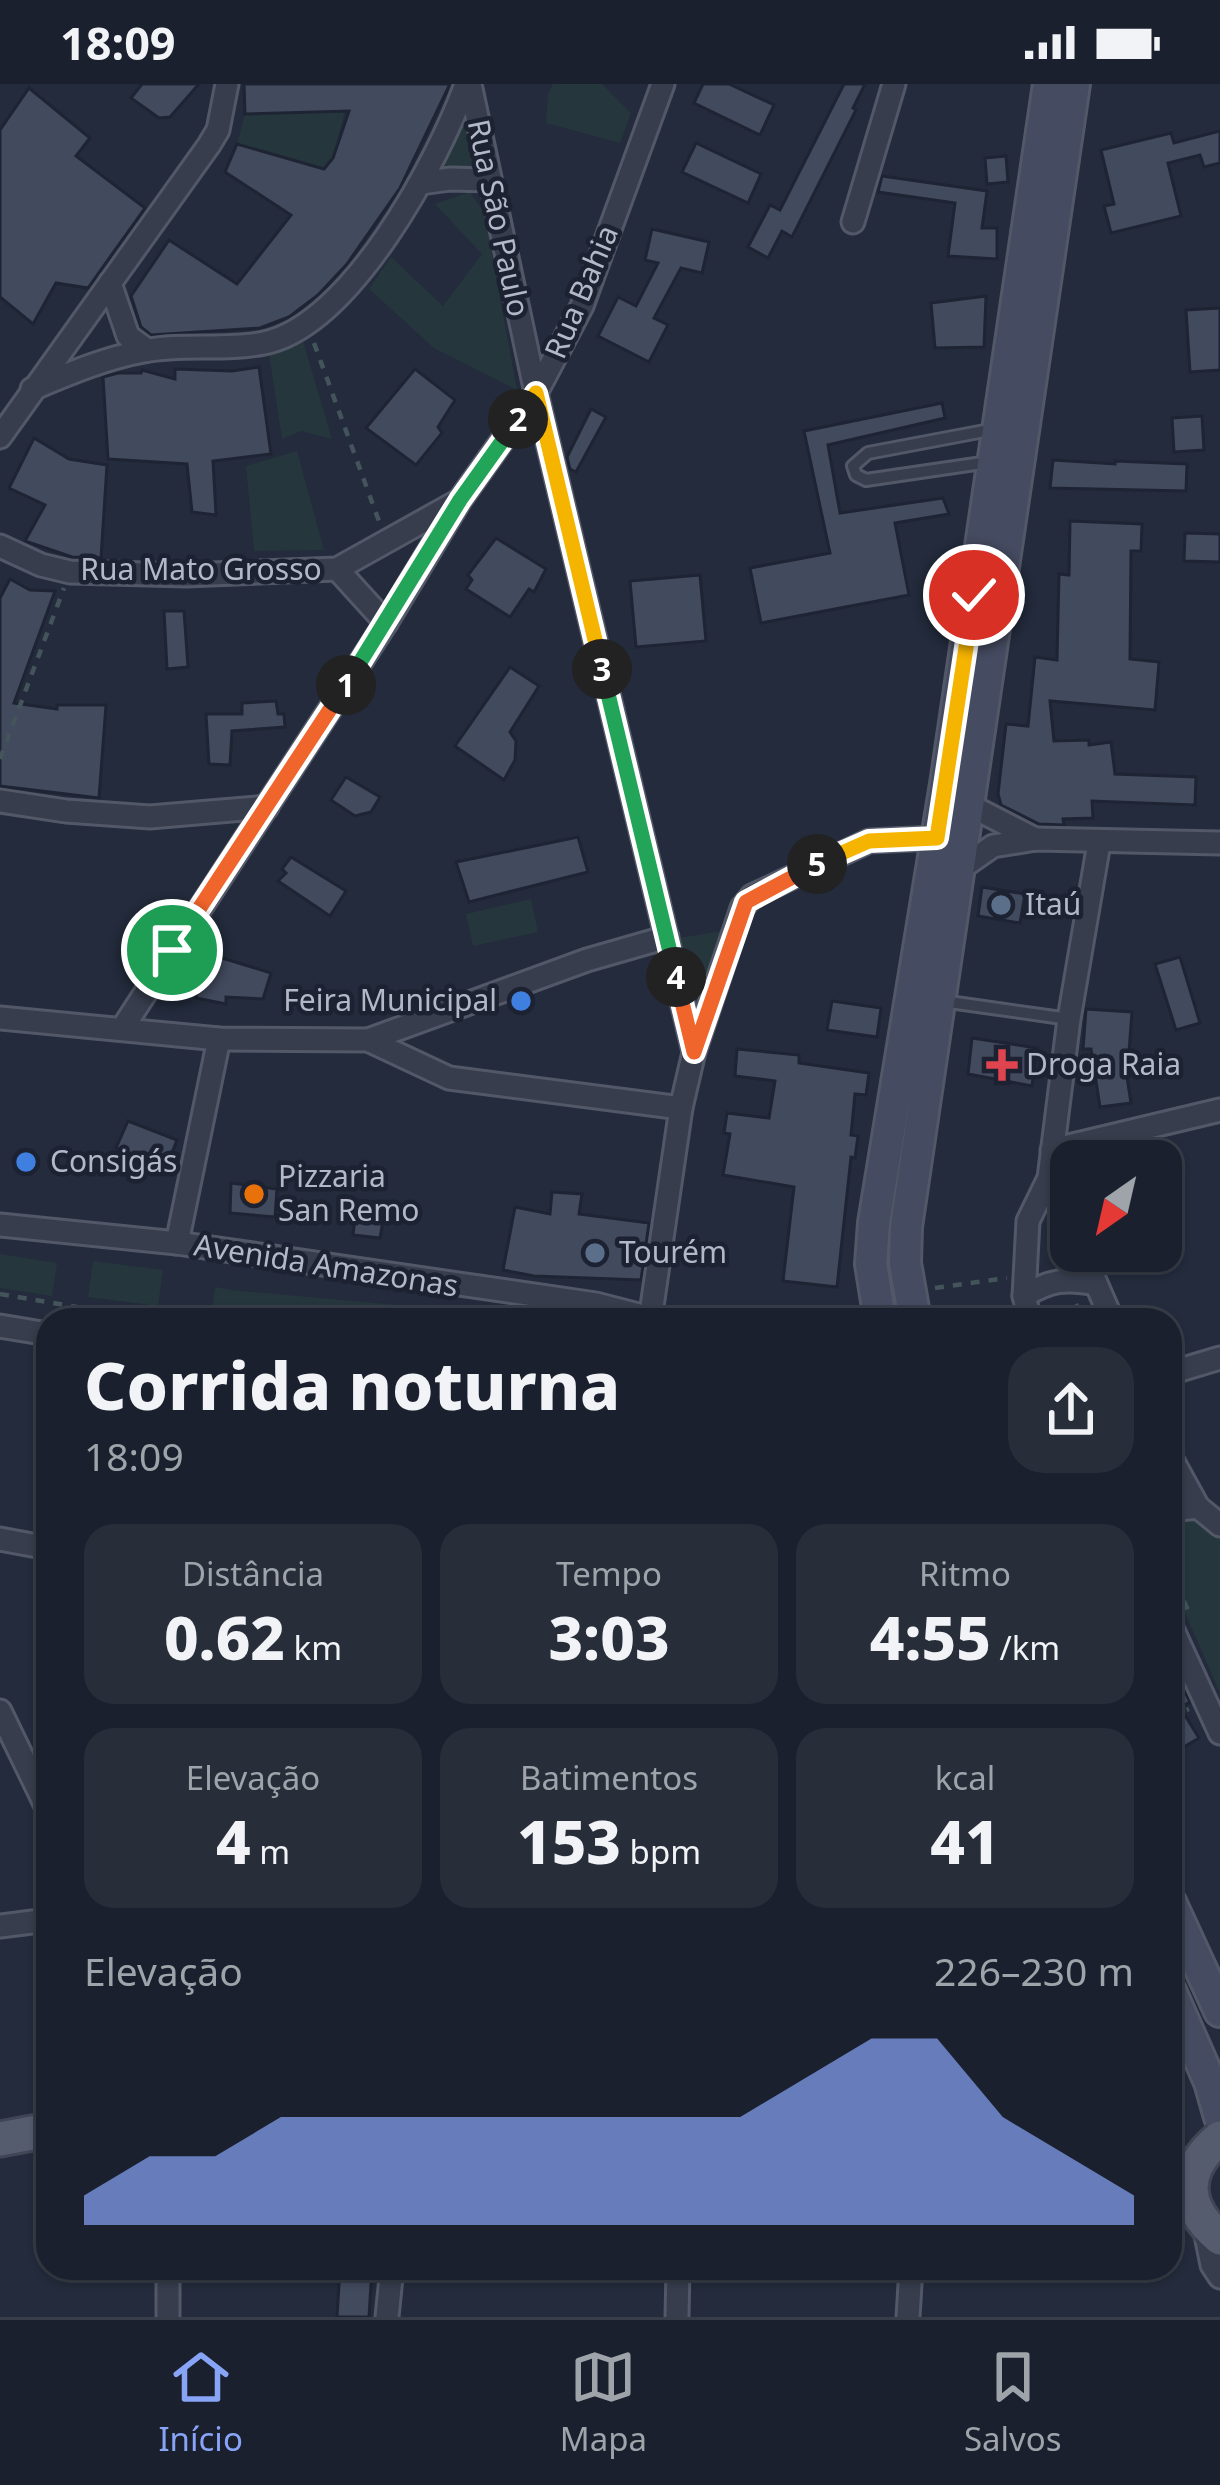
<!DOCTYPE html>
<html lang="pt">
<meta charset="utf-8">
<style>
:root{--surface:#1a202d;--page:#272d39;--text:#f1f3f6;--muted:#9fa3aa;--line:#383e49;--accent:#88a4f7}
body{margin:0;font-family:"Noto Sans",sans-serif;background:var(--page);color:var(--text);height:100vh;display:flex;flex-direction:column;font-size:45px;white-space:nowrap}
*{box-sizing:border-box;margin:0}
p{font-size:39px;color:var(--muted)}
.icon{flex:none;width:66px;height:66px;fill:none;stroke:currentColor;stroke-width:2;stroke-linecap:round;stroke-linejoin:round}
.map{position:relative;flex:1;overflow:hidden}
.sheet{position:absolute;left:36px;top:1224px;width:1146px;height:972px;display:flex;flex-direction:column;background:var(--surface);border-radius:36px;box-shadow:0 3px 9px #0004,0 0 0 3px var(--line)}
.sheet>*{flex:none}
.needle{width:78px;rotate:214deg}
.fabs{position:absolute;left:1050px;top:1056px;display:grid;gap:24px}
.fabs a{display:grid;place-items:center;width:132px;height:132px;border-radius:24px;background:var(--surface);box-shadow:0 3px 9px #0004,0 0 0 3px var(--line);font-size:60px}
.pin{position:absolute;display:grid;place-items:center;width:102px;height:102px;color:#fff;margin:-51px;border:6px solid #fff;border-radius:50%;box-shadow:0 3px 12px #0007}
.km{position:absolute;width:60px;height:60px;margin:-30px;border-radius:50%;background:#222;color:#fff;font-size:33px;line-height:60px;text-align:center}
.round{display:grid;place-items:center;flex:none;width:126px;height:126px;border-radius:36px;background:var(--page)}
.head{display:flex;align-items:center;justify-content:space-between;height:204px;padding:0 48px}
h1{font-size:66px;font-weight:800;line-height:90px}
.figures{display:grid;grid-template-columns:repeat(3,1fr);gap:18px;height:204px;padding:12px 48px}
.figures div{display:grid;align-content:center;border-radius:30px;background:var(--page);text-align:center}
.figures b{font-size:60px;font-weight:800}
.figures small{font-size:33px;font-weight:400}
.figures p{font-size:33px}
.chart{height:336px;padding:24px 48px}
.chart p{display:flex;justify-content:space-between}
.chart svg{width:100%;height:216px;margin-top:12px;fill:var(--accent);opacity:.7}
.status{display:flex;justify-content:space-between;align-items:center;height:84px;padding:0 60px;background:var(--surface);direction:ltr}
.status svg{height:33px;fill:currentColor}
.dock{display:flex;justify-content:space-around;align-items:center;height:168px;border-top:3px solid var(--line);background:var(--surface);font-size:33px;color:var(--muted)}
.dock a{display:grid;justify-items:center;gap:6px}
.dock .current{color:var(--accent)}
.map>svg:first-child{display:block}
.green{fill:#25373d}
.building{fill:#424a5e;stroke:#1e2433;stroke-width:3}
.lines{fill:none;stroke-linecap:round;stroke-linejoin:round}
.service-casing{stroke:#525867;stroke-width:16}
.minor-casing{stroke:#525867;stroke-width:27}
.secondary-casing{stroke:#525867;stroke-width:36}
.primary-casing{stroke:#404655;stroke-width:39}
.path{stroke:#43545b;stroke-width:4.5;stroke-dasharray:9 9;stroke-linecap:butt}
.service{stroke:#373d4d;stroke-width:10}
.minor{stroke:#373d4d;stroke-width:21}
.secondary{stroke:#454b60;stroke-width:30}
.primary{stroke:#555c6d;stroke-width:33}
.split-1-casing{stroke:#fff;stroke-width:24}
.split-2-casing{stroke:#fff;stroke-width:24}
.split-3-casing{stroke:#fff;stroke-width:24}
.split-4-casing{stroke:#fff;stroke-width:24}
.split-5-casing{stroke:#fff;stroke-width:24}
.split-6-casing{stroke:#fff;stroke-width:24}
.split-1{stroke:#f0652b;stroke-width:15}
.split-2{stroke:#22a559;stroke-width:15}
.split-3{stroke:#f5b400;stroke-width:15}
.split-4{stroke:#22a559;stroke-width:15}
.split-5{stroke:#f0652b;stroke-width:15}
.split-6{stroke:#f5b400;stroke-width:15}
.service-dot{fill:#5c6f8a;stroke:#1c2231;stroke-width:4.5}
.shop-dot{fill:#3f7fe0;stroke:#1c2231;stroke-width:4.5}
.health-dot{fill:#e0444e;stroke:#1c2231;stroke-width:4.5}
.food-dot{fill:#e8710a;stroke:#1c2231;stroke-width:4.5}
.labels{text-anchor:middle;stroke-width:9;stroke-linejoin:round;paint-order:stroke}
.street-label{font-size:30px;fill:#b3b8c8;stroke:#1c2231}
.poi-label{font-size:30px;fill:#b3b8c8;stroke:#1c2231;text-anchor:start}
</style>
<div class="status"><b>18:09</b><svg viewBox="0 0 49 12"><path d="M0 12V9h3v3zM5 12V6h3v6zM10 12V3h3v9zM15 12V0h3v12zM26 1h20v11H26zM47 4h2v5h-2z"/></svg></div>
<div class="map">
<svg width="1220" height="2233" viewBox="0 0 1220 2233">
<rect width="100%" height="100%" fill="#232b3c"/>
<g class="green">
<path d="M553 0H602L631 29 620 59 546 39 548 11Z"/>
<path d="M468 23 481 89 436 82Z"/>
<path d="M345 27 333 74 324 85 237 60 245 30Z"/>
<path d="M470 108 484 128 517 306 434 264 369 205 391 173 443 222 482 170 435 120Z"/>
<path d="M302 254 332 355 301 347 282 355 269 270Z"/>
<path d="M297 367 324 466 254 467 246 382Z"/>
<path d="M531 815 538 848 473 862 466 830Z"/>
<path d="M727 846 705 924 690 917 679 854Z"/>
<path d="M0 1170 57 1179 52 1212 0 1204Z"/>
<path d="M93 1177 163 1186 158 1222 88 1213Z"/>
<path d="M215 1203 232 1206 561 1236H211Z"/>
<path d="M1192 1431 1220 1452V1609L1170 1494V1432Z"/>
</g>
<g class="building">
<path d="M142 0H199L170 33 159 34 131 14Z"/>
<path d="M244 0H450L400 104 347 180 318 211 289 233 260 244 151 251 141 243 131 212 169 156 237 200 291 131 225 88 237 60 324 85 333 74 349 27 245 30Z"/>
<path d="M703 0H729L774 21 760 51 694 19Z"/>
<path d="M844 0H865L853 24 856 26 792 153 782 147 768 174 748 163 770 121 780 126Z"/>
<path d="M29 4 90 54 76 72 145 124 88 204 56 199 33 240 0 213V46Z"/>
<path d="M1220 47V79L1204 83 1200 71 1168 79 1181 132 1111 149 1104 122 1114 120 1101 66 1171 49 1174 59Z"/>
<path d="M696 59 761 90 748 119 682 88Z"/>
<path d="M1006 72 1008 98 987 100 985 74Z"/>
<path d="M882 92 987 107 982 144H997V175L948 172 955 119 878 108Z"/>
<path d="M652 145 709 158 702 189 681 184 654 234 668 241 649 278 598 252 618 213 636 222 658 179 645 176Z"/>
<path d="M986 212 984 263 935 264 931 219Z"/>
<path d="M1220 224V286L1190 288 1186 226Z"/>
<path d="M259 283 271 370 213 377 216 431 192 428 187 380 108 375 103 293 118 289H141L142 286 175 295V285L232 287Z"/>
<path d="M415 285 455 316 438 343 442 349 416 381 366 344Z"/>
<path d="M942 319 945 334 828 361 840 429 943 414 949 430 895 439 909 511 761 539 750 484 830 469 804 347Z"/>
<path d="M591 325 606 333 576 388 570 385 567 373Z"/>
<path d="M1202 332 1204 366 1174 368 1172 334Z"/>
<path d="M34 354 69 375 107 381 101 474 72 473 25 457 45 421 9 404Z"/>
<path d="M1053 376 1115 380V377L1187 380 1186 407 1050 404Z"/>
<path d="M1070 437 1142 440 1141 467H1131L1130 575 1159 578 1155 626 1050 617 1054 657 1089 656V661L1111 658 1115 690 1196 693 1195 721 1092 717 1093 734 1063 735 1064 741 1039 740 1001 721 998 710 1006 640 1028 642 1035 573 1057 576 1059 490 1069 491Z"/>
<path d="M1185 449 1220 450V478L1184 477Z"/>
<path d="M496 454 546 485 534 508 529 505 510 533 466 505 472 496 468 491Z"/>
<path d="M700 491 706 557 636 563 630 497Z"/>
<path d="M10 495 30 506 55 507 14 619 57 625V621H106L99 714 0 702V514Z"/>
<path d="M164 527H184L188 583 167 585Z"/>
<path d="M510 583 539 602 510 648 516 657 515 676 504 696 455 662Z"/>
<path d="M276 617 278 630H284L285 643 232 647 230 681 209 680 206 630H242V619Z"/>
<path d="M346 693 380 713 371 728 355 732 331 716Z"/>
<path d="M578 753 588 788 469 818 456 778Z"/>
<path d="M291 773 346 807 330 832 278 797 286 789 282 785Z"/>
<path d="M982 803 1025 810 1020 839 978 832Z"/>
<path d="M206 869 271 889 263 915 226 913V920L196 914Z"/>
<path d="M1180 873 1200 939 1176 946 1155 880Z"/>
<path d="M832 917 881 924 877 953 827 946Z"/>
<path d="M1086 925 1132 928 1129 968 1123 967 1131 1019 1100 1023 1091 965H1083Z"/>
<path d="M972 954 1037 964 1032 1002 968 990Z"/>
<path d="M737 965 799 971V979L869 989 866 1011 855 1010 851 1051 858 1052 855 1074 851 1073 837 1203 783 1197 794 1103 723 1091 730 1050 724 1049 727 1029 769 1034 775 997 735 992Z"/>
<path d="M128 1037 177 1056 166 1084 116 1064Z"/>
<path d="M231 1099 277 1105 275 1133 230 1129Z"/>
<path d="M552 1108 582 1110 579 1130 649 1139 641 1196 534 1192 503 1186 515 1123 550 1130Z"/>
<path d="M357 1116 386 1119 380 1154 353 1151Z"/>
<path d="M1170 1578 1190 1618 1180 1623 1199 1654 1170 1671Z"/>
<path d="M340 2184H372L369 2233H337Z"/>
</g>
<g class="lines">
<defs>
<g id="service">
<path d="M989 378 866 396 856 391 853 382 868 369 995 345"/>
<path d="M942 917 1069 935"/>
</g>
<g id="minor">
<path d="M470 0 536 309 694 968"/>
<path d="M421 99 450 95 489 96"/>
<path d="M853 138 894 0"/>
<path d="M110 199 128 252 147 266"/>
<path d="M32 305C68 290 105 274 144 267 183 259 225 267 264 259 350 242 438 78 466 0"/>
<path d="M0 353 209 61 218 46 227 0"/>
<path d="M0 462 41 481 70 488 186 491 337 485 457 418"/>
<path d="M337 485 386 539"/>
<path d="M0 717 66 727 150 733 267 723"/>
<path d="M967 720 1035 755"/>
<path d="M957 787 993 762 1036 755 1220 759"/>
<path d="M0 934 219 955 368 956 449 994 681 1024"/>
<path d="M122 945 386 539 460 416 536 309 582 222 663 0"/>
<path d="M368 956 587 876 667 853"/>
<path d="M1052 1066 1220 1026"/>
<path d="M1049 1094 1071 1138"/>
<path d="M0 1141 177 1159 596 1220 650 1234"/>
<path d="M177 1159 219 955"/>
<path d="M1082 1167 1112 1236"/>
<path d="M1024 1212C1050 1196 1066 1194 1096 1200"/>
<path d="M650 1236 681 1024 694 968 742 824 752 812 869 757 936 754"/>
<path d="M1030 1236 1024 1212 1028 1137 1049 1094 1069 935 1099 759"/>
<path d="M0 1242 48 1250"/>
<path d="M1170 1289 1220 1274"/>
<path d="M1170 1372 1198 1423 1220 1441"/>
<path d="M1170 1426 1198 1423"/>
<path d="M0 1455 48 1464"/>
<path d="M1170 1540 1220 1649"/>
<path d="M0 1627 48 1726"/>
<path d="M0 1842 48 1836"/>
<path d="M1204 2141 1212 2181 1220 2193"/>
<path d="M168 2184V2233"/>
<path d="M387 2233 392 2184"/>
<path d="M677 2233 678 2184"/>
<path d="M908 2233 911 2184"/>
</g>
<g id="secondary">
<path d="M880 1236 871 1180 874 1139 946 700 1049 0"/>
<path d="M915 1236 905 1179 906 1143 1074 0"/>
<path d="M1170 1818 1220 1927"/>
<path d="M1170 1907 1210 1998 1220 2033"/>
</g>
<g id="primary">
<path d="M1220 2054C1181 2086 1182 2122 1220 2154"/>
<path d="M0 2055 48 2046"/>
</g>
</defs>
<use href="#service" class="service-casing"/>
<use href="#minor" class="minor-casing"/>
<use href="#secondary" class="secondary-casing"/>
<use href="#primary" class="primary-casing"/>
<g class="path">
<path d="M314 259 380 440"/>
<path d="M0 675 64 504"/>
<path d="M935 1204 1007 1194"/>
<path d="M0 1210 153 1236"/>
<path d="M1076 1220 1084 1236"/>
<path d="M1052 1223 1056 1236"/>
<path d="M1170 1484 1190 1531"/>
<path d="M1170 1633 1189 1625"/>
</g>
<use href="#service" class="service"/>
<use href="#minor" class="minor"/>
<use href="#secondary" class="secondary"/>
<use href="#primary" class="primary"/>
</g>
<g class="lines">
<defs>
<path id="split-1" d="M172 866 346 601"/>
<path id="split-2" d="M346 601 460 416 518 335"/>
<path id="split-3" d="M518 335 536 309 602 585"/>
<path id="split-4" d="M602 585 676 893"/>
<path id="split-5" d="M676 893 694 968 746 818 817 780"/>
<path id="split-6" d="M817 780 869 757 937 754 974 511"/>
</defs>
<use href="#split-1" class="split-1-casing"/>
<use href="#split-2" class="split-2-casing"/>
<use href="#split-3" class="split-3-casing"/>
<use href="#split-4" class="split-4-casing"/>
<use href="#split-5" class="split-5-casing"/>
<use href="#split-6" class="split-6-casing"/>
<use href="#split-1" class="split-1"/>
<use href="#split-2" class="split-2"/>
<use href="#split-3" class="split-3"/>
<use href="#split-4" class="split-4"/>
<use href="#split-5" class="split-5"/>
<use href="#split-6" class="split-6"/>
</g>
<g class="service-dot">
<circle cx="1001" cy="821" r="12"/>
<circle cx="595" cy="1169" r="12"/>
</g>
<g class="shop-dot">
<circle cx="521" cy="917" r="12"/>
<circle cx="26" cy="1078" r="12"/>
</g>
<path class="health-dot" d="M996 963h12v12h12v12h-12v12h-12v-12h-12v-12h12z"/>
<circle class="food-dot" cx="254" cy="1110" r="12"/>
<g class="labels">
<g class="street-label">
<text transform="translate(498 134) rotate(78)" y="10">Rua São Paulo</text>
<text transform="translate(582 208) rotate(-67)" y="10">Rua Bahia</text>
<text x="201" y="496">Rua Mato Grosso</text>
<text transform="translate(326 1182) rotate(9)" y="10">Avenida Amazonas</text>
</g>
<g class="poi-label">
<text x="1025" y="831">Itaú</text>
<text x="497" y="927" text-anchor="end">Feira Municipal</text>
<text x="1026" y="991">Droga Raia</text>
<text x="50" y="1088">Consigás</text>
<text x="278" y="1103">Pizzaria<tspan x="278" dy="34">San Remo</tspan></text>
<text x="619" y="1179">Tourém</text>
</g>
</g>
</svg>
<div class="fabs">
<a><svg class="needle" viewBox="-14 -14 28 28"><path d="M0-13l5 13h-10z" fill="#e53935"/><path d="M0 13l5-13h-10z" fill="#9fa3aa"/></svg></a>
</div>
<div class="pin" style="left:172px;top:866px;background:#1e9e55"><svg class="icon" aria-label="arrive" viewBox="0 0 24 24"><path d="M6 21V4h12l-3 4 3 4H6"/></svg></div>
<div class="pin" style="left:974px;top:511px;background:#d93025"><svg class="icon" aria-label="check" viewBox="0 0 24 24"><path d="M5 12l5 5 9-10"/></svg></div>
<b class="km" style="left:346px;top:601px">1</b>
<b class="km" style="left:518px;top:335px">2</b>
<b class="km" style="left:602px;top:585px">3</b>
<b class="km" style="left:676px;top:893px">4</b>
<b class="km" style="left:817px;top:780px">5</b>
<section class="sheet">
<div class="head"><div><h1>Corrida noturna</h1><p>18:09</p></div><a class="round"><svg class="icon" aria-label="share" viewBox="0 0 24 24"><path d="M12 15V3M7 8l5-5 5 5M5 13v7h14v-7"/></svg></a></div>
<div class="figures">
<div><p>Distância</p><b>0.62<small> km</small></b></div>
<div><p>Tempo</p><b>3:03</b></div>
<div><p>Ritmo</p><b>4:55<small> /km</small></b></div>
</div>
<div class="figures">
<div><p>Elevação</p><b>4<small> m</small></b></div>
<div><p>Batimentos</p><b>153<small> bpm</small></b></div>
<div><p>kcal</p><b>41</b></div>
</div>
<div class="chart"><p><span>Elevação</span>226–230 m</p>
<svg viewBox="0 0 160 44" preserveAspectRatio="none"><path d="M0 44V38L10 30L20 30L30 22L40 22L50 22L60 22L70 22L80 22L90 22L100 22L110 14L120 6L130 6L140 22L150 30L160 38V44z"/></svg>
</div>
</section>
</div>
<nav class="dock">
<a class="current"><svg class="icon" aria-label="home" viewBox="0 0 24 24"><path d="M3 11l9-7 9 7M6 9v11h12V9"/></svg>Início</a>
<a><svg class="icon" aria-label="map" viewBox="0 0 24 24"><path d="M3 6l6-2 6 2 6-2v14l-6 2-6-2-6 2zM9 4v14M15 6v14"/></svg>Mapa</a>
<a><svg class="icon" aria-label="saved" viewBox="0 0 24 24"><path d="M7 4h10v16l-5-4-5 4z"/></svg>Salvos</a>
</nav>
